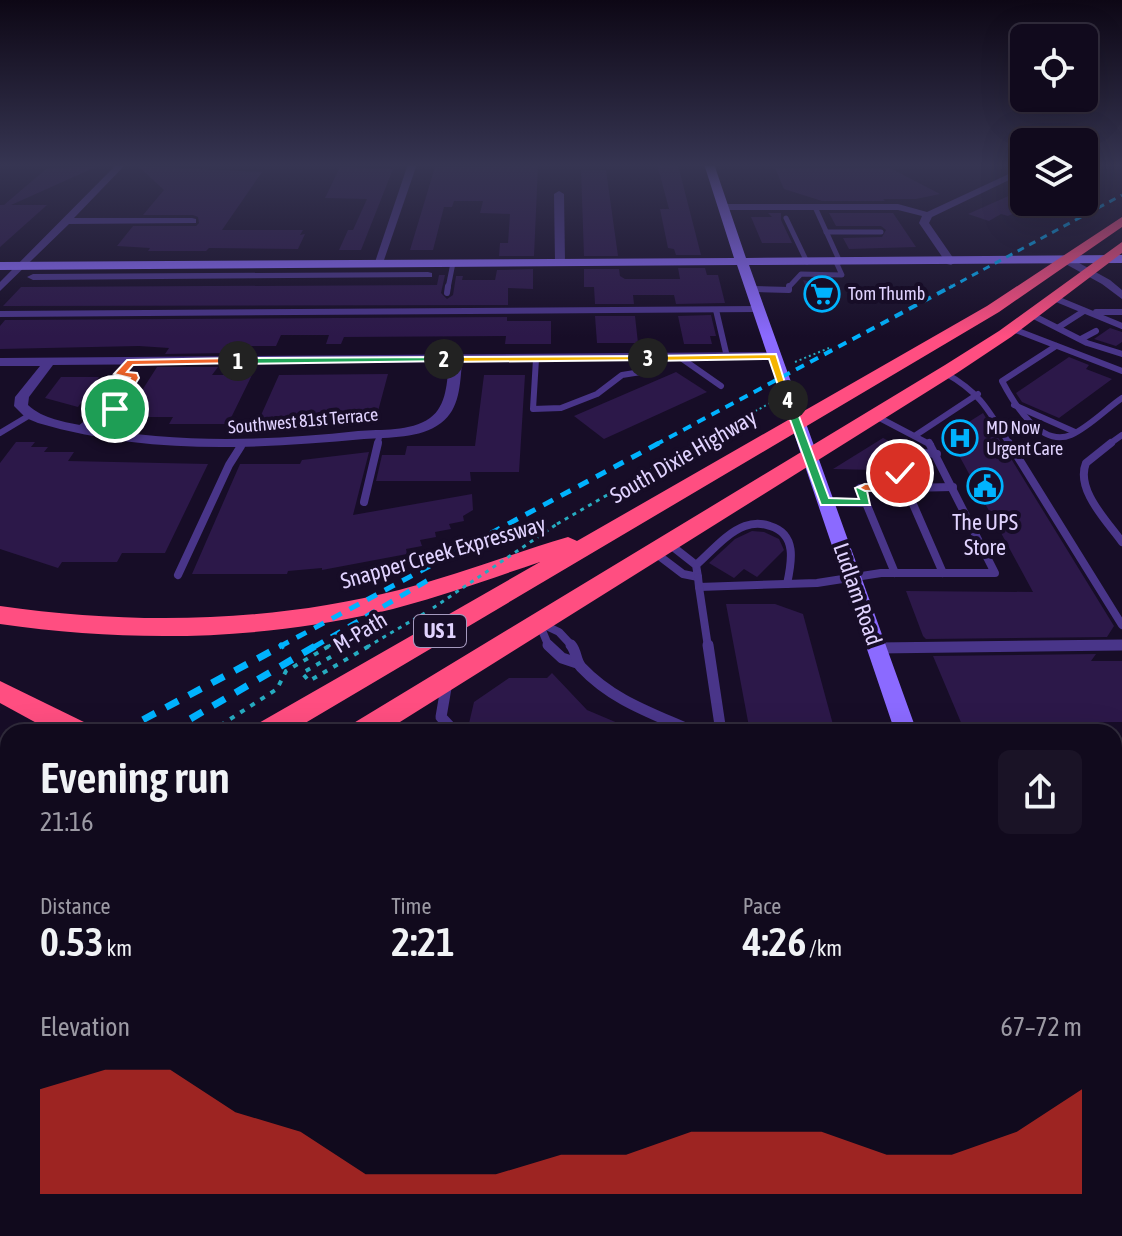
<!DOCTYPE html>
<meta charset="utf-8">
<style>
:root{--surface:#110a1d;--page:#1a1326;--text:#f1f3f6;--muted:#9c9aa4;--line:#302b3b;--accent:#d93025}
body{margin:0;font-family:"Asap Condensed",sans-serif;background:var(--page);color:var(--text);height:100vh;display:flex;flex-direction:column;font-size:30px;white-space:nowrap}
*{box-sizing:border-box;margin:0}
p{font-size:26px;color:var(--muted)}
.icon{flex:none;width:44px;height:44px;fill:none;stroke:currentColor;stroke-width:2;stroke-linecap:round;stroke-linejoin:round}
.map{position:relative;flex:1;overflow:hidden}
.details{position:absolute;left:0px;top:724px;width:1122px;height:512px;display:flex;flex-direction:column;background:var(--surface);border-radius:24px 24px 0 0;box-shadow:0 8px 32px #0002,0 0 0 2px var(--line)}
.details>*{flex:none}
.tools{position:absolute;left:1010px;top:24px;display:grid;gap:16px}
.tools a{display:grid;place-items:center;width:88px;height:88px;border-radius:12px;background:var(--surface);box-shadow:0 8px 32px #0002,0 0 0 2px var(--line);font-size:40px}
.pin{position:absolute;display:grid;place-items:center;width:68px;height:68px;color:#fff;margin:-34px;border:4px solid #fff;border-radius:50%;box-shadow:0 2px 8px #0007}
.km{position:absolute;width:40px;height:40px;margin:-20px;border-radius:50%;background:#222;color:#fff;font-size:22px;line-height:40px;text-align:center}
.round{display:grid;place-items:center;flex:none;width:84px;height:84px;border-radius:12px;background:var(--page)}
.summary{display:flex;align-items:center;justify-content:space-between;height:136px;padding:0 40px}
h1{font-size:44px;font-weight:600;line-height:60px}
.metrics{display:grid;grid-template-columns:repeat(3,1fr);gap:12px;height:136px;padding:8px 40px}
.metrics div{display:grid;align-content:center}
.metrics b{font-size:40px;font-weight:600}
.metrics small{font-size:22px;font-weight:400}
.metrics p{font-size:22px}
.chart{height:224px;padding:16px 40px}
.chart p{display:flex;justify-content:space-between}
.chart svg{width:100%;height:144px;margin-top:8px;fill:var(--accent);opacity:.7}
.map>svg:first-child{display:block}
.building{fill:#2c1849}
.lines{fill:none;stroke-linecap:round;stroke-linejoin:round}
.path-far2{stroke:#26abc0;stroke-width:2;stroke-dasharray:2 3;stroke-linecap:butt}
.path-far1{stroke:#26abc0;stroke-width:3;stroke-dasharray:4 5;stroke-linecap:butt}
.path{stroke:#26abc0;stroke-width:4;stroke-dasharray:5 7;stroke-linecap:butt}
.lane-far4{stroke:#493589;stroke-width:5}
.lane-far3{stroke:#493589;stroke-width:6}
.lane-far2{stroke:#493589;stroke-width:8}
.lane-far1{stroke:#493589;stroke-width:11}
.lane{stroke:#493589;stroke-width:13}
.street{fill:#493589;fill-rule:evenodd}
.secondary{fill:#8b6aff;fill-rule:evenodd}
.highway{fill:#ff4e81;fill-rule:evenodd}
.rail-far3{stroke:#00b3fe;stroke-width:3;stroke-dasharray:7 6;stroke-linecap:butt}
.rail-far2{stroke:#00b3fe;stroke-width:4;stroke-dasharray:9 7;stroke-linecap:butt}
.rail-far1{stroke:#00b3fe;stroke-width:5;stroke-dasharray:11 9;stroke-linecap:butt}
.rail{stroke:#00b3fe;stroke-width:7;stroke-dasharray:14 12;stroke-linecap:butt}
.path-bridge{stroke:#26abc0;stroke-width:3;stroke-dasharray:4 5;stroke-linecap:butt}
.split-1{fill:#f0652b;stroke:#fff;stroke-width:2}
.split-2{fill:#22a559;stroke:#fff;stroke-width:2}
.split-3{fill:#f5b400;stroke:#fff;stroke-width:2}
.split-4{fill:#f5b400;stroke:#fff;stroke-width:2}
.split-5{fill:#22a559;stroke:#fff;stroke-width:2}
.split-6{fill:#f0652b;stroke:#fff;stroke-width:2}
.labels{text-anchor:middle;stroke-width:8;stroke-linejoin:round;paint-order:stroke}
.far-poi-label{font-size:18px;fill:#e1d3ff;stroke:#170d27;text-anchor:start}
.far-street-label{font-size:18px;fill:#e1d3ff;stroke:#170d27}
.shield{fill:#170d27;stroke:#a498be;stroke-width:2}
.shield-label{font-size:20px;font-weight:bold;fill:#e1d3ff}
.street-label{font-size:22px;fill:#e1d3ff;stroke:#170d27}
.poi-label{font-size:22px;fill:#e1d3ff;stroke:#170d27}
</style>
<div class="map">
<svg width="1122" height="1236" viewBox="0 0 1122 1236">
<rect width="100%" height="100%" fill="#170d27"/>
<g class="building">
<path d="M657 164 678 165 701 255H676L674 249 668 248 660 209H669Z"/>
<path d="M138 166 262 172 222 230H303L300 235 305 234 298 249 209 248 206 251H148L150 248 117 246 133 226H196L199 223 198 217 193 215H143L164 190Z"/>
<path d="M538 166 534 256H499L500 243H508L510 214 480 213 483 201H454L452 207H444L433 250H410L435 167Z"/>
<path d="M96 167 11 205H47L0 247V205H4L47 168Z"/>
<path d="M340 167 393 169 361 250H339L348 230H353L367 199 325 198Z"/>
<path d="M775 168H890L940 194 916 199H883L885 201H822L784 189Z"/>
<path d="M581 170H606L618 256H584Z"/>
<path d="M1024 189V209L1008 216 1001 214 989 221 968 214Z"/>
<path d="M768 213H781V220L792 243H762L751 217H772Z"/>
<path d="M829 213H893L916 247 849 249 843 238 882 237 886 230 881 226H836Z"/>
<path d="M678 268H705L707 275H718L725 303 676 304 674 295H633L634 304H595L594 287H584V269H619L620 276 625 279H680Z"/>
<path d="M533 269V289L508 288V305L3 306 21 287 437 285 439 275H445L441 293 447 299 453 295 456 276H463L462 280H495L497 270Z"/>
<path d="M803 280 832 287 839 303H817L811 300Z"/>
<path d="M711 315 716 336H710L712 344H684L678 316Z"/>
<path d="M595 316H635L638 343H597Z"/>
<path d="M507 317V321H551V344H505L506 336 344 337 341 344H326L329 335H281L276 346H230L226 353 165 354 169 348 139 346 0 349V326L5 320Z"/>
<path d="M1110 328 1122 332V342L1116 346 1094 339Z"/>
<path d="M1069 357 1089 365 1086 369 1112 379 1059 418 1022 402 1016 393Z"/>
<path d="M157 367H218L212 375H252L228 424H169L173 417H125Z"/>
<path d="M676 372 707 392 604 439 574 416Z"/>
<path d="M388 374 377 415H323L321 422H258L279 375Z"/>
<path d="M484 375H525L519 472H470L471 481H376L382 455H405L407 446H475Z"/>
<path d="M61 377H99L78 407 45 398Z"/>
<path d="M983 413 1114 626 1107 637 926 639 923 636 906 591 1033 592 948 435Z"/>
<path d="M883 438 906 450 876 470 833 469Z"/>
<path d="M16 442H35L31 447H48L44 452H74L68 461 208 464 165 553H122L117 562H62L58 568 0 549V463Z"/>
<path d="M369 452 353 515 472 494 473 510 463 516 464 521 449 524 451 529 435 532 436 537 420 540 422 546 406 549 407 554 322 570V568L288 571 287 574H192L240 464H300L302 460Z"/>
<path d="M752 531 764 532 779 539 784 550 757 577 744 569 734 578 709 563 735 539Z"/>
<path d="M726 604H775L803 614 835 732H750Z"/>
<path d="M1096 654 1091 661H1122V722L994 723 998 732H965L933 656Z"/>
<path d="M552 673 587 710 639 732H467L474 702 509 678H547Z"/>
</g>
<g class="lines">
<g class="path-far2">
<path d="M795 362 829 348"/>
<path d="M694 445 772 402"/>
</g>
<g class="path-far1">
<path d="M557 524 697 443"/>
<path d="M327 647 363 626"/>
<path d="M349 647 377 631 369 624"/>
<path d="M367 647 428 611"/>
</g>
<g class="path">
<path d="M352 645 302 673 309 681 371 645"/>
<path d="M210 732 277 689 286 671 331 645"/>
</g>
<g class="lane-far4">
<path d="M815 207 840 262"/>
<path d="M786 218 807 262"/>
<path d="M826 232H881"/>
<path d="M448 288 453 263"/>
<path d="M788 288 801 274 842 275 836 262"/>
</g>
<g class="lane-far3">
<path d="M751 289 789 290V286"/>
<path d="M447 293 448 286"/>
<path d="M1054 298 1122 326"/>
<path d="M716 310 727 357"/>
<path d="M1096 312H1122"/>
<path d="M0 314 758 309"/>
<path d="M1032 315 1087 343 1122 354"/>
<path d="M1059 327 1084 311"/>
<path d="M1013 329 1122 371"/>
<path d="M1081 339 1096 331"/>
<path d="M1056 346 1002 381C1013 402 1040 448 1071 435 1089 427 1106 409 1122 398"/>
<path d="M681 358 721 386"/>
<path d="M536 359 533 409 561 408 597 394 622 375 641 372 660 358"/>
<path d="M945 373C981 393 989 411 1010 445"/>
<path d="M1014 405 1075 432"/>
<path d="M92 412 115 409 134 378 133 375 120 374"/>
<path d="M874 415 931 445"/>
<path d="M79 429 93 418 92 412 130 362"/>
<path d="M0 433 30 415"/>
<path d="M916 435 978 394"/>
<path d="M377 445 380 434"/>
<path d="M1108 445 1122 435"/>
</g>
<g class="lane-far2">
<path d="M1009 443 1122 625"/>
<path d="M1111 443 1086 463C1075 490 1108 522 1122 542"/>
<path d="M364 502 378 443"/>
<path d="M825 502 866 503 860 488H906L899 467 922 453 937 454"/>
<path d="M866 503 895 573"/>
<path d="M654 552 683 574 698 577 696 565 668 543"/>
<path d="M696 565C711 552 726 533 745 526 753 523 762 523 770 526 797 534 792 561 787 584"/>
<path d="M943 573 906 488 953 487"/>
<path d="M178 575 229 465 241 446"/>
<path d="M698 577 699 587 817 583 881 573H995L929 443"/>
<path d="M699 587 708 647"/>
<path d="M539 623 549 647"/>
<path d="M542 624 559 632 573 647"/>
<path d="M977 647 1122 645"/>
</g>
<g class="lane-far1">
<path d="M548 645 562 658 577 663"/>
<path d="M571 645C577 652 575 660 581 667 613 701 652 713 694 732"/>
<path d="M708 645 721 732"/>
<path d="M877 648 1122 645"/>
<path d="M447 682 441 717 455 732"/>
<path d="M1114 746H1122"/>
</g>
<g class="lane">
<path d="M0 1062 8 1057"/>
<path d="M402 1228 413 1236"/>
<path d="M557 1228 569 1236"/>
<path d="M924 1228 926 1236"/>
</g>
<g class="street">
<path d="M117 164H126L74 218H192L196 219V223L69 224 0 291V282Z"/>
<path d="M408 164H417L383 263 374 265Z"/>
<path d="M1024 167V173L932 217 929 223 956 262 951 265 947 264 919 223 922 216 898 210H723L718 207 723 204H898L927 212Z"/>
<path d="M559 191 564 194 565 262 560 265 555 262 554 194Z"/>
<path d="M1062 258H1070L1110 280 1122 290V299L1102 284 1062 262Z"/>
<path d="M428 272 432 273V277L33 280 27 277 33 274Z"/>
<path d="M773 352 779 356 777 359 462 362C460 384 460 409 441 423 420 439 389 437 364 439 255 449 146 455 38 423L26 418 14 406 15 397 40 366H0V358ZM449 362C447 381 447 406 430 418 410 432 381 429 358 431 267 441 176 444 85 426 65 422 43 419 28 405L29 397 53 365Z"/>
<path d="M1122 1005V1031L1114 1032V1006Z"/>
</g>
<g class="secondary">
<path d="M704 164H714L746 258 1122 255V263L749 265 917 732H895L737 265 0 270V262L734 258Z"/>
<path d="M1073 1228H1107L1110 1236H1076Z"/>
</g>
<g class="highway">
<path d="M1122 217V227L999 312 290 732H253L257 724 540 562C486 580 432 600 376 613 252 641 126 642 0 624V606C133 625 268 623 399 590 456 575 511 554 568 537L577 541 987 306Z"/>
<path d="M1122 242V253L1011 337 957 373 384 732H348L352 724 945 365 999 331Z"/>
<path d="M0 681 88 724 92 732H53L0 703Z"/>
<path d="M0 767 8 769V812L0 809Z"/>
<path d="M8 841V882L0 885V844Z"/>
<path d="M8 934V968L0 972V937Z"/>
</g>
<path class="rail-far3" d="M949 288 1122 195"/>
<path class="rail-far2" d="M655 445 952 286"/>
<g class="rail-far1">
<path d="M279 647 659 443"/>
<path d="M314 647 430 579"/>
</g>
<g class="rail">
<path d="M120 732 283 645"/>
<path d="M168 732 317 645"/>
<path d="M0 796 8 792"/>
<path d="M0 828 8 823"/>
</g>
<path class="path-bridge" d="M433 608 557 524"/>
</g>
<linearGradient id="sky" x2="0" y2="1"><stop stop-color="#0d0715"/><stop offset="0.49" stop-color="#363552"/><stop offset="1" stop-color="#363552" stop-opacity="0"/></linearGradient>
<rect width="1122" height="337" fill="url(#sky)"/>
<path class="split-1" d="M238 358 241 363 133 365 127 372 137 373 139 378 118 412 110 409 130 378 114 374 127 360Z"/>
<path class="split-2" d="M444 357 447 361 238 364 234 361 238 358Z"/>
<path class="split-3" d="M648 356 651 360 444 362 439 359 444 357Z"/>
<path class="split-4" d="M776 354 791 402 783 400 769 359 648 361 644 358 648 356Z"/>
<path class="split-5" d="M788 397 793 400 829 498 859 499 855 488 865 484 870 488 867 491 870 505H821L783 400Z"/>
<path class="split-6" d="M897 471H904L910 490 865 491 859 488 865 484H899Z"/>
<defs>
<symbol id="supermarket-ring" viewBox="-11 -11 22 22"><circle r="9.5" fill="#170d27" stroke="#00b3fe" stroke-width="1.5"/><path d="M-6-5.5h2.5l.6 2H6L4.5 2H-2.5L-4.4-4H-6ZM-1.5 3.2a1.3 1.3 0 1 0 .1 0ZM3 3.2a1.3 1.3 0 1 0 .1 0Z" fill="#00b3fe"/></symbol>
<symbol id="hospital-ring" viewBox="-11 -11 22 22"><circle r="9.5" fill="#170d27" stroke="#00b3fe" stroke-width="1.5"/><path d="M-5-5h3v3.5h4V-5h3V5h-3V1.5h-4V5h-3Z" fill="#00b3fe"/></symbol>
<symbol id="civic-ring" viewBox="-11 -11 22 22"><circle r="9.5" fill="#170d27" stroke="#00b3fe" stroke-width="1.5"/><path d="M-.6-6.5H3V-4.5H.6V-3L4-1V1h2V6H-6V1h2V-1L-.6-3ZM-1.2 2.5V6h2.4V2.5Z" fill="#00b3fe"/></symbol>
</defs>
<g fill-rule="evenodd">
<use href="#supermarket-ring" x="802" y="274" width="40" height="40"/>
<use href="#hospital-ring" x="940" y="418" width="40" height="40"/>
<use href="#civic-ring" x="965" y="466" width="40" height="40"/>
</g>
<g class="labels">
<g class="far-poi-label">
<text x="848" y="300">Tom Thumb</text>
<text x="986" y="434">MD Now<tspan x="986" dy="21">Urgent Care</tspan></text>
</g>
<g class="far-street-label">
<text transform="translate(303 421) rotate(-5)" y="6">Southwest 81st Terrace</text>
</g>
<rect class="shield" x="414" y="615" width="52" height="32" rx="6"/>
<g class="shield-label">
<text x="440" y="638">US 1</text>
</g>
<g class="street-label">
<text transform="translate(683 456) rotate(-30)" y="8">South Dixie Highway</text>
<text transform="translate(443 552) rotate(-16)" y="8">Snapper Creek Expressway</text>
<text transform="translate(858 594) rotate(71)" y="8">Ludlam Road</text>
<text transform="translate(360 632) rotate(-31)" y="8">M-Path</text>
</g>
<g class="poi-label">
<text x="985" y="530">The UPS<tspan x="985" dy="25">Store</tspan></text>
</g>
</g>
</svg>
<div class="tools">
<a><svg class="icon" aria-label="locate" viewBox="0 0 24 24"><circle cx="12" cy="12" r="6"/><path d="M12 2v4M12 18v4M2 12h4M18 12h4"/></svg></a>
<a><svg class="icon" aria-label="layers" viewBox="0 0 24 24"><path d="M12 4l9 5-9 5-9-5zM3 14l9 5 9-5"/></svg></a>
</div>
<div class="pin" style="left:115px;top:409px;background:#1e9e55"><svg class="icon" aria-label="arrive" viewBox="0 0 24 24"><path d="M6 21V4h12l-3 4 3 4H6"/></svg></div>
<div class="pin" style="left:900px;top:473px;background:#d93025"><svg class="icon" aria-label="check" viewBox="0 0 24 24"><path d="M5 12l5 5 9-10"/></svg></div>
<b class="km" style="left:238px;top:361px">1</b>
<b class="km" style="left:444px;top:359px">2</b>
<b class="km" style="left:648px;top:358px">3</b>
<b class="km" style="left:788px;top:400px">4</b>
<section class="details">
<div class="summary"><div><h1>Evening run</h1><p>21:16</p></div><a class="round"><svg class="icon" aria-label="share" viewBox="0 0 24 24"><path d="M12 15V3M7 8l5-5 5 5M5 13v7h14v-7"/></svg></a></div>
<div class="metrics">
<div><p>Distance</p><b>0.53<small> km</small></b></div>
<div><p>Time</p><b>2:21</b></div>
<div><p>Pace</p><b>4:26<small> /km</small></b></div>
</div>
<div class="chart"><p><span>Elevation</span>67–72 m</p>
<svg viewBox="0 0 160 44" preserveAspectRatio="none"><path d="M0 44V12L10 6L20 6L30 19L40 25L50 38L60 38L70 38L80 32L90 32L100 25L110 25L120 25L130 32L140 32L150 25L160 12V44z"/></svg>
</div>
</section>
</div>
